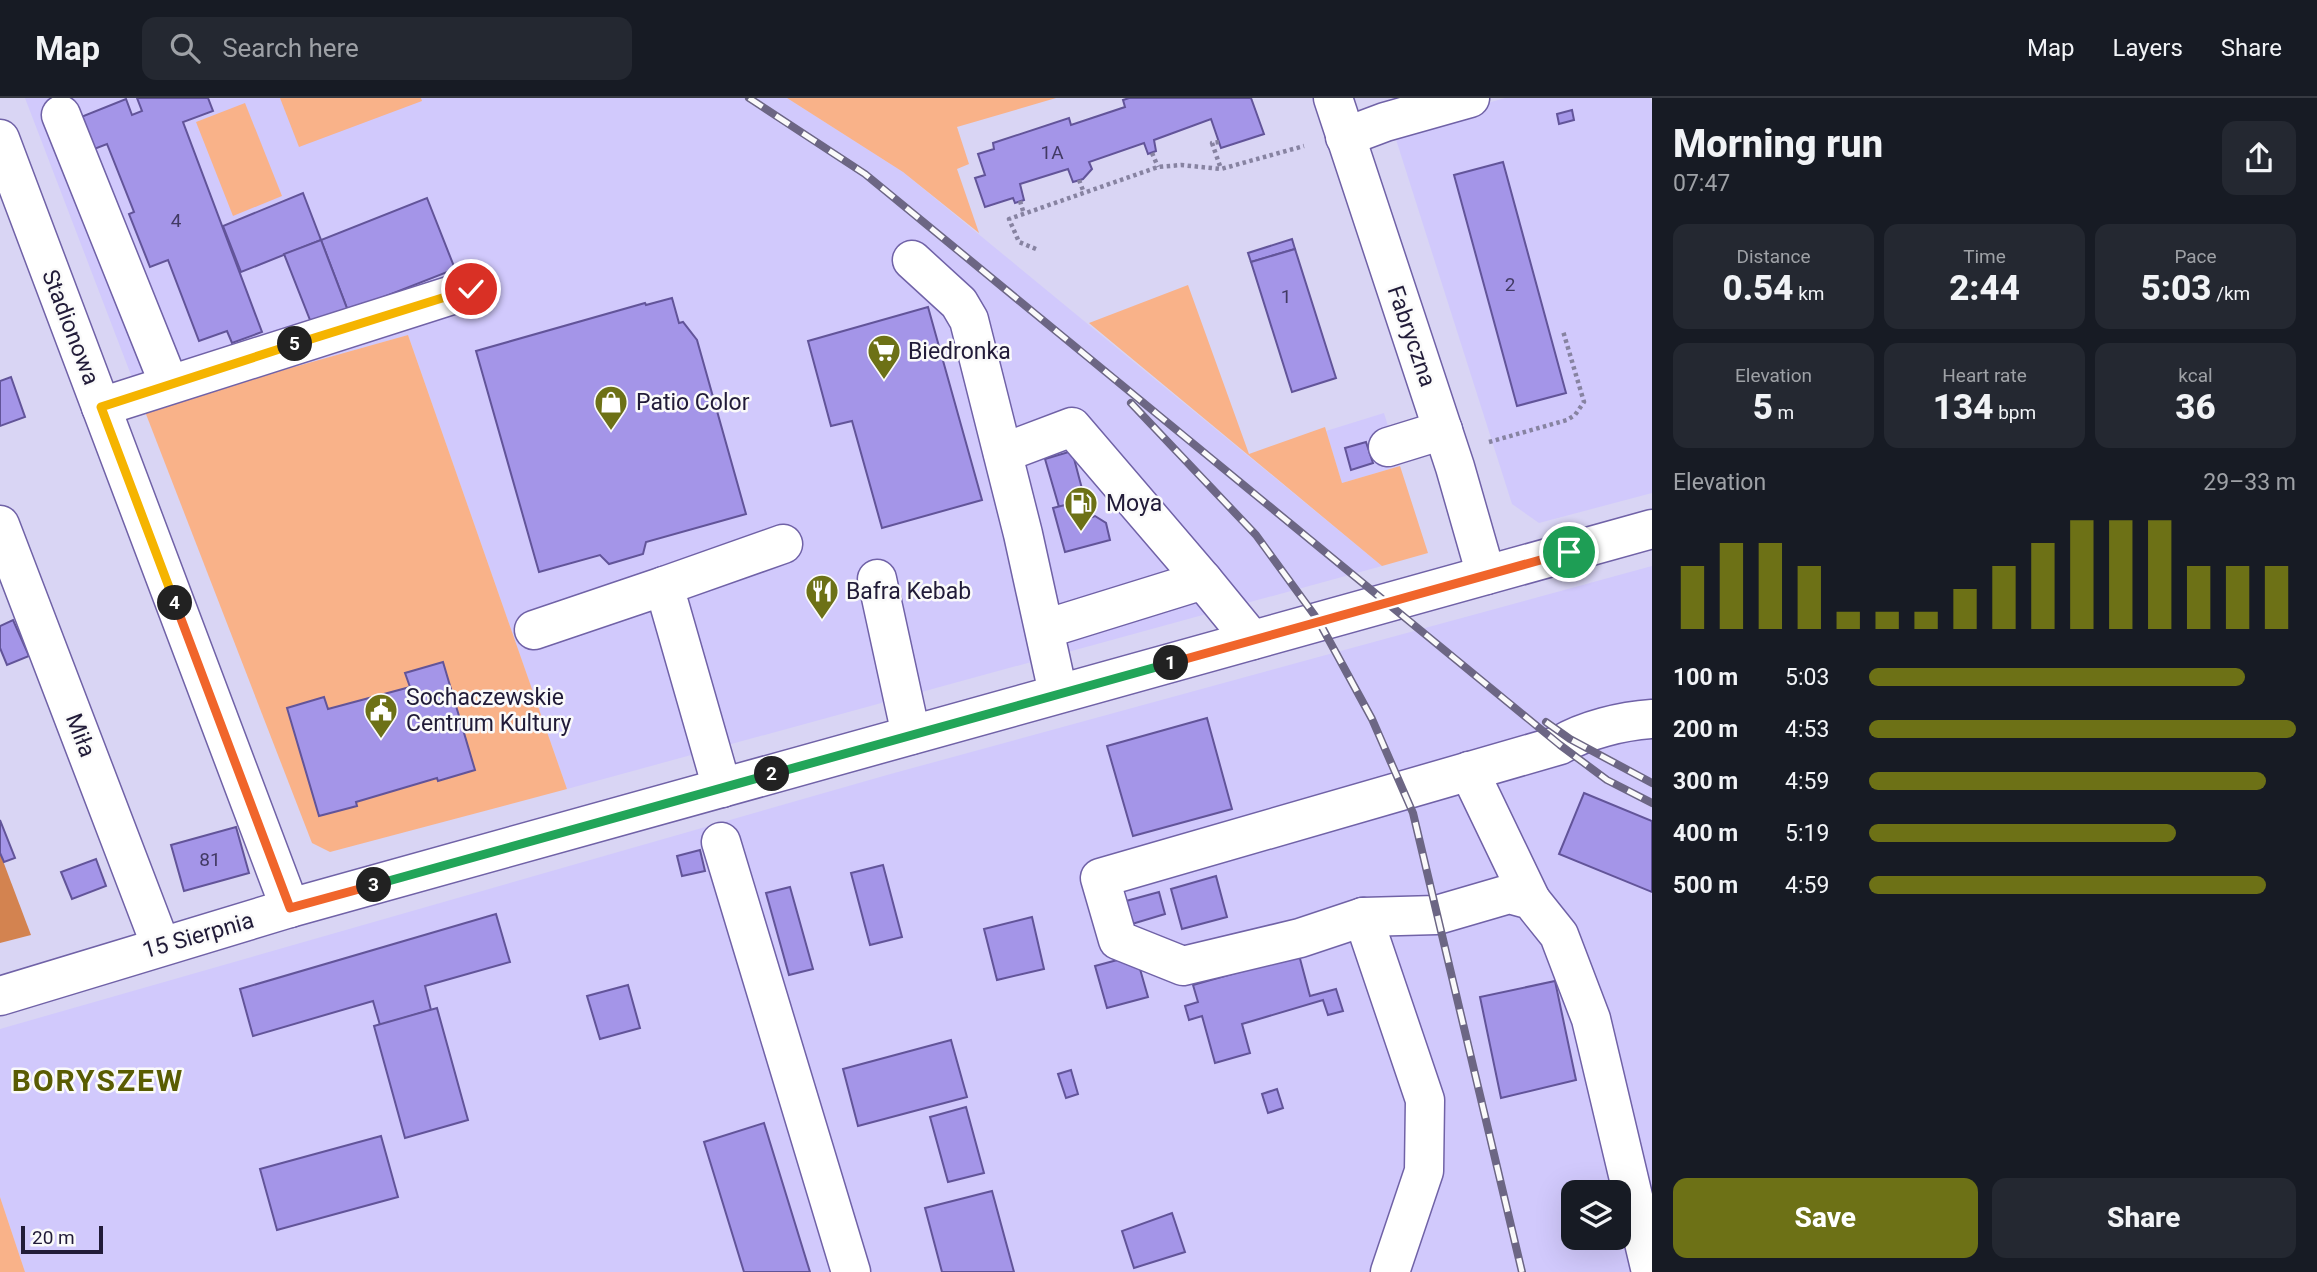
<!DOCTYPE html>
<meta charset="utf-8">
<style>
:root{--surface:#171b24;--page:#242831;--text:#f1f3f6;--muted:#9ea1a6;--line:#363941;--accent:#6d7116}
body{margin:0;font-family:Roboto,sans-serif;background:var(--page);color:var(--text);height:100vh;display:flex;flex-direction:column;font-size:26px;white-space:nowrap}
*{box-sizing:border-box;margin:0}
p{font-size:23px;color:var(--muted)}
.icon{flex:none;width:38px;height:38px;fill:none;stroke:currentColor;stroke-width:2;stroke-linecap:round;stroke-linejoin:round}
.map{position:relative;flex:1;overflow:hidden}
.side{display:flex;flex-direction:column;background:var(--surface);width:665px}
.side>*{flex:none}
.controls{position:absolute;left:1561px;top:1082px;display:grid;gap:14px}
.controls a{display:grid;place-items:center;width:70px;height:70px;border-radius:14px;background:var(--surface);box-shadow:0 7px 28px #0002;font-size:35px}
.scale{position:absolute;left:21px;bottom:18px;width:82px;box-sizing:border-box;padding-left:7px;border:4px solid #211b38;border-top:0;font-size:19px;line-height:24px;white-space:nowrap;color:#211b38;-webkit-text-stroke:5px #fafafa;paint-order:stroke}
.pin{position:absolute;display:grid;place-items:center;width:60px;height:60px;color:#fff;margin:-30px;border:4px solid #fff;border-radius:50%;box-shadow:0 2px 7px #0007}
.km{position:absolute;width:35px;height:35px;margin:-18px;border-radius:50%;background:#222;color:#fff;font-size:19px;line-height:35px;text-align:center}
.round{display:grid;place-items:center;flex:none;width:74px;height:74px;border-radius:14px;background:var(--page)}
.headline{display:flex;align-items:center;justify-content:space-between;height:119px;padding:0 21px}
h1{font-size:38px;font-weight:800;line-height:52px}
.stats{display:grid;grid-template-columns:repeat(3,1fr);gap:10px;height:119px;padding:7px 21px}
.stats div{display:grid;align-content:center;border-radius:14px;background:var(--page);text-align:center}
.stats b{font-size:35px;font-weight:800}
.stats small{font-size:19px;font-weight:400}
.stats p{font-size:19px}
.chart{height:196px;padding:14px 21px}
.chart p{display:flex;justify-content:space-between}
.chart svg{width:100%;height:126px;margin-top:7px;stroke:var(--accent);stroke-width:6}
.action{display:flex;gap:14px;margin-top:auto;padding:14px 21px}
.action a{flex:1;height:80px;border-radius:14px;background:var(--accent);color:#fff;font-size:28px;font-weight:800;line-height:80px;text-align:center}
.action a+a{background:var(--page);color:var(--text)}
ul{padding:0 21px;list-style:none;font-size:23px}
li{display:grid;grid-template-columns:112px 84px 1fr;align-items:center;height:52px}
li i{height:18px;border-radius:9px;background:var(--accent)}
header{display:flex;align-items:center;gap:42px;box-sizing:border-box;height:98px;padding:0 35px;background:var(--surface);border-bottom:2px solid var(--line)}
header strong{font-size:33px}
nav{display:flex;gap:38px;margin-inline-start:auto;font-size:24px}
.search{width:490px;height:63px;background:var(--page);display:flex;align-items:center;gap:18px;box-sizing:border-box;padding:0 24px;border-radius:14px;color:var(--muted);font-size:26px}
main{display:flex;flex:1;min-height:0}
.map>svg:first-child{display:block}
.built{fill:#d1c9fc;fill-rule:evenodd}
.green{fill:#f9b289}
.forest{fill:#d38350}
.building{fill:#a495e8;stroke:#625499;stroke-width:2}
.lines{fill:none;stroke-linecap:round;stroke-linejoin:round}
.minor-casing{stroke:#7062a7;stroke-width:41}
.major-casing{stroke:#7062a7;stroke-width:41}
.path{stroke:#8783a1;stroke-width:4.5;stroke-dasharray:3.5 3.5;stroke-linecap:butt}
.minor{stroke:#fff;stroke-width:38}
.major{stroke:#fff;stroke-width:38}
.rail-casing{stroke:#6c6684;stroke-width:8}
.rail{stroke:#fafafa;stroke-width:5;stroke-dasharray:16;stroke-linecap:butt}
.split-1-casing{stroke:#fff;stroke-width:14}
.split-2-casing{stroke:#fff;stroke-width:14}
.split-3-casing{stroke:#fff;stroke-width:14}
.split-4-casing{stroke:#fff;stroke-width:14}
.split-5-casing{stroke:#fff;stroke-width:14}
.split-6-casing{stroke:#fff;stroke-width:14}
.split-1{stroke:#f0652b;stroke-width:9}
.split-2{stroke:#22a559;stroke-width:9}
.split-3{stroke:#22a559;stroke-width:9}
.split-4{stroke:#f0652b;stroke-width:9}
.split-5{stroke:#f5b400;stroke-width:9}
.split-6{stroke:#f5b400;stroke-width:9}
.labels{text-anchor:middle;stroke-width:5;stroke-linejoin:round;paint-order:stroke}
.number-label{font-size:19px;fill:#423a64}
.street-label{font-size:23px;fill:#211b38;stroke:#fafafa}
.poi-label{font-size:23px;fill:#211b38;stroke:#fafafa;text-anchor:start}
.district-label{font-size:30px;font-weight:bold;letter-spacing:2px;fill:#595c02;stroke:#fafafa}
</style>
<header>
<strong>Map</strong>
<div class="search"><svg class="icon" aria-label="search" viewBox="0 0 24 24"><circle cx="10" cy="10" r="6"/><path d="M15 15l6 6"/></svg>Search here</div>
<nav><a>Map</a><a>Layers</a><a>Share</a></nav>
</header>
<main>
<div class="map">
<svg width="1652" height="1174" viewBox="0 0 1652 1174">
<rect width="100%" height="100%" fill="#d9d5f4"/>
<g class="built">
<path d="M25 0H787L903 74 1382 468 567 691 408 237 144 311Z"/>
<path d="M1505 0H1650L1652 6V395L1539 425 1512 406 1393 32Z"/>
<path d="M1384 315 1400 368 1342 385 1326 333Z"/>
<path d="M1652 468V1174H25L0 1099V931L887 677ZM1573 1094H1619V1139H1573Z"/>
</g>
<g class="green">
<path d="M280 0H421L422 3 299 49Z"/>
<path d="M787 0H1056L957 29 969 66 957 71 979 135 903 74Z"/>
<path d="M245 5 282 98 233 118 196 24Z"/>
<path d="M1188 187 1249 356 1325 329 1342 385 1400 368 1428 455 1382 468 1089 225Z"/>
<path d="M408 237 567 691 330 754 312 745 144 311Z"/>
<path d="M0 1099 25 1174H0Z"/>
</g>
<path class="forest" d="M0 755 31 837 0 845Z"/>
<g class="building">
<path d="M137 0H208L213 13 183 24 262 234 232 245 227 233 199 243 168 162 150 169 129 116 134 114 107 46 89 53 76 21 126 1 132 17 142 13Z"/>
<path d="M1129 0H1251L1264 36 1221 50 1211 21 1154 42 1156 53 1148 56 1144 45 1089 64 1092 71 1083 81 1073 84 1068 71 1020 86 1024 102 1015 105 1013 100 985 109 975 80 985 77 978 56 994 51 993 45 1069 20 1071 27 1125 9 1123 2Z"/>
<path d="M1572 12 1574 22 1559 26 1557 16Z"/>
<path d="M1503 64 1566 295 1517 308 1454 77Z"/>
<path d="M303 95 321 142 241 174 223 128Z"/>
<path d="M427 100 455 171 348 213 321 142Z"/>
<path d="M1292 141 1295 151 1251 164 1248 155Z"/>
<path d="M321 142 348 213 312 227 284 156Z"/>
<path d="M1295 151 1336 280 1292 294 1251 164Z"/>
<path d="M672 200 679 225 683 224 697 242 746 416 646 444 643 456 609 466 600 457 539 474 476 253 645 205 646 207Z"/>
<path d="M928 209 982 402 882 430 852 323 831 328 808 243Z"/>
<path d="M11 279 25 319 0 328V283Z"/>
<path d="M1366 344 1373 365 1351 372 1345 350Z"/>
<path d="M1072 353 1085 402 1059 409 1045 361Z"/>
<path d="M1085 402 1090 420 1095 418 1106 425 1110 442 1065 454 1053 410Z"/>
<path d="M13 522 29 558 7 567 0 550V528Z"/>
<path d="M443 564 475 672 438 683 437 680 356 704 357 708 319 718 287 610 324 599 328 611 410 589 405 575Z"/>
<path d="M1207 620 1232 711 1133 738 1107 648Z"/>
<path d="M1584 695 1652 723V794L1559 756Z"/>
<path d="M0 722 15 760 4 764 0 755Z"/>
<path d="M236 729 249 775 184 793 171 747Z"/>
<path d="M700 752 705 773 682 778 677 758Z"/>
<path d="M96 761 106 788 72 801 61 774Z"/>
<path d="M883 767 902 839 870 847 851 775Z"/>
<path d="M1216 778 1227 819 1182 831 1171 791Z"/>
<path d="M790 789 813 871 789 877 766 795Z"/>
<path d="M1159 794 1165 816 1132 826 1126 803Z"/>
<path d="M496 816 510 864 425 888 431 912 380 927 373 903 253 938 240 891Z"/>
<path d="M1032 819 1044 871 997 882 984 831Z"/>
<path d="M1136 857 1148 899 1107 910 1095 868Z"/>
<path d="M1299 857 1310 898 1336 891 1343 913 1328 917 1323 902 1242 926 1250 955 1215 965 1202 918 1189 922 1185 908 1198 904 1193 887Z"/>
<path d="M1555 883 1576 982 1501 1000 1480 899Z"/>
<path d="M628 887 640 930 600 941 587 898Z"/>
<path d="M437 910 468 1022 405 1040 374 928Z"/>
<path d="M951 942 967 999 858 1028 843 971Z"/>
<path d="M1071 972 1078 996 1066 1000 1058 976Z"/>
<path d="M1277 991 1283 1010 1268 1015 1262 996Z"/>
<path d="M966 1009 984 1075 948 1084 930 1019Z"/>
<path d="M764 1025 810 1174H744L704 1044Z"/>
<path d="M381 1038 398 1099 277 1132 260 1071Z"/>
<path d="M992 1093 1014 1174H942L925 1110Z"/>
<path d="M1172 1115 1185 1154 1134 1170 1122 1133Z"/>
</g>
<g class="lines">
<defs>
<g id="minor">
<path d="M1333 0 1455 369 1486 477"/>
<path d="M61 17 169 286"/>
<path d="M1345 39 1385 24 1470 0"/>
<path d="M0 41 290 810"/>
<path d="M912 162 959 205 969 222 1023 436 1058 595"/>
<path d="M101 309 471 191"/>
<path d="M1388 349 1443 332"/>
<path d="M1003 355 1072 329 1203 482"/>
<path d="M0 427 161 848"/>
<path d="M877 481 911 637"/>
<path d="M1045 531 1203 482 1252 542"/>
<path d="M534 532 664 488"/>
<path d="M1469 673 1531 802"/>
<path d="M722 690 664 488 783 446"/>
<path d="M721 744 851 1174"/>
<path d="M1363 819 1425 1002 1424 1073 1390 1174"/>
<path d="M1651 1174 1591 921 1559 837 1531 802 1509 796 1437 817 1363 819 1300 840 1183 868 1118 842 1100 780 1560 647C1585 632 1622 623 1652 621"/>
</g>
<path id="major" d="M0 898 290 810 1652 431"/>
</defs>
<use href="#minor" class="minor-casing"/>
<use href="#major" class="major-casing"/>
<g class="path">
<path d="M1219 44 1212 45 1221 71"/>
<path d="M1152 55 1158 69"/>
<path d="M1079 82 1084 95"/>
<path d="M1020 103 1024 116"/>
<path d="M1036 151 1019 144 1009 121 1158 69 1181 67 1221 71 1304 48"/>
<path d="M1489 344 1567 322 1575 317 1584 304 1563 233"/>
</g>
<use href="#minor" class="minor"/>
<use href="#major" class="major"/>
<defs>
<g id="rail">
<path d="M749 0 865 76 1560 647 1607 682 1652 705"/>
<path d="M1131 305 1256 437 1318 522 1372 621 1413 715 1522 1174"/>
<path d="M1546 624 1570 641 1652 685"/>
</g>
</defs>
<use href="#rail" class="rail-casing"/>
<use href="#rail" class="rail"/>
</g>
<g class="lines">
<defs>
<path id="split-1" d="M1171 565 1569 454"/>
<path id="split-2" d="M772 676 1171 565"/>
<path id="split-3" d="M374 787 772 676"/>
<path id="split-4" d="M175 505 290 810 374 787"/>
<path id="split-5" d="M175 505 101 309 295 246"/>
<path id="split-6" d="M295 246 471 191"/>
</defs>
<use href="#split-1" class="split-1-casing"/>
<use href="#split-2" class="split-2-casing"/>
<use href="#split-3" class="split-3-casing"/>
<use href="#split-4" class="split-4-casing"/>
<use href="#split-5" class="split-5-casing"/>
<use href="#split-6" class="split-6-casing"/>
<use href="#split-1" class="split-1"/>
<use href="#split-2" class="split-2"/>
<use href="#split-3" class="split-3"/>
<use href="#split-4" class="split-4"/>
<use href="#split-5" class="split-5"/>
<use href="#split-6" class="split-6"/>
</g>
<defs>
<symbol id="supermarket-pin" viewBox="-11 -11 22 30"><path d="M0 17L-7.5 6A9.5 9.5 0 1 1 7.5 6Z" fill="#6d7116" stroke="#fafafa"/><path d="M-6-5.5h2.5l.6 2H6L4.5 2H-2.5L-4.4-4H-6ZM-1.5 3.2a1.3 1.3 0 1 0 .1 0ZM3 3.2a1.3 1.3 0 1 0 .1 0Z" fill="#fff"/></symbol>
<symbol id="shop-pin" viewBox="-11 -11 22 30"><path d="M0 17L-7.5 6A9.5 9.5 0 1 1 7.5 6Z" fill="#6d7116" stroke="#fafafa"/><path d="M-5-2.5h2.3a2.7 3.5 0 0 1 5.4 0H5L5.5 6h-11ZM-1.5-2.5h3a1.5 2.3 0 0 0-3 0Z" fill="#fff"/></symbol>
<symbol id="fuel-pin" viewBox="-11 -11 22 30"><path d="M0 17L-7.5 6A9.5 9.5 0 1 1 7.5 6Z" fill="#6d7116" stroke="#fafafa"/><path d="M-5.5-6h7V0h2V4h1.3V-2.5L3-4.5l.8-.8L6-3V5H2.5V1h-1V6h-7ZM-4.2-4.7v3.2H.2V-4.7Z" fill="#fff"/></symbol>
<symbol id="restaurant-pin" viewBox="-11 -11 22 30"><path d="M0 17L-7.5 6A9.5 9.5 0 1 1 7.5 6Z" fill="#6d7116" stroke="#fafafa"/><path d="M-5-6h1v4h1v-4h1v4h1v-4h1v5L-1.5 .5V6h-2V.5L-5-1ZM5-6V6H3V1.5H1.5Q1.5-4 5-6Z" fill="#fff"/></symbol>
<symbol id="civic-pin" viewBox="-11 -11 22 30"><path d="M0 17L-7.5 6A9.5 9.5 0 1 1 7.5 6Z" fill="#6d7116" stroke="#fafafa"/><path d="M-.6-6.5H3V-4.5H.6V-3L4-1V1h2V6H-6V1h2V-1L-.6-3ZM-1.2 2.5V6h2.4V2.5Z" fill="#fff"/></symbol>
</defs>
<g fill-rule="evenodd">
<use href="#supermarket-pin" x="865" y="234" width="38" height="52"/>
<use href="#shop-pin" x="592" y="285" width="38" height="52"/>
<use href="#fuel-pin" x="1062" y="386" width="38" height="52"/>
<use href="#restaurant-pin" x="803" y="474" width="38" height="52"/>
<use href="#civic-pin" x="362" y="593" width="38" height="52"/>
</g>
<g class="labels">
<g class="number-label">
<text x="1052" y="61">1A</text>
<text x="176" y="129">4</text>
<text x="1510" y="193">2</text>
<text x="1286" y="205">1</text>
<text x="210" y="768">81</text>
</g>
<g class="street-label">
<text transform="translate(71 229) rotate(69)" y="8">Stadionowa</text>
<text transform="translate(1412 238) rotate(71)" y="8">Fabryczna</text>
<text transform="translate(81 637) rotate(69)" y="8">Miła</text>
<text transform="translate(198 837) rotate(-16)" y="8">15 Sierpnia</text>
</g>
<g class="poi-label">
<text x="908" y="261">Biedronka</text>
<text x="636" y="312">Patio Color</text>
<text x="1106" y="413">Moya</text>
<text x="846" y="501">Bafra Kebab</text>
<text x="406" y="607">Sochaczewskie<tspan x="406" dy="26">Centrum Kultury</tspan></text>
</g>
<g class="district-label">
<text x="98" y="993">BORYSZEW</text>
</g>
</g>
</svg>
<div class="controls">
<a><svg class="icon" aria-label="layers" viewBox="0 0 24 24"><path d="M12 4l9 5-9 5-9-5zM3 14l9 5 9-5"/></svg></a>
</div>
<div class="scale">20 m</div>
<div class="pin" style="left:1569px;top:454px;background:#1e9e55"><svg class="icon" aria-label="arrive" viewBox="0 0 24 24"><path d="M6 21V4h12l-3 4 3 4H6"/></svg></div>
<div class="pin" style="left:471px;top:191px;background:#d93025"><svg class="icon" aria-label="check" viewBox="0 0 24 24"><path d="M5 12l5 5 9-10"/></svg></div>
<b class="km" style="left:1171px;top:565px">1</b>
<b class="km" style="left:772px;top:676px">2</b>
<b class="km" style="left:374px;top:787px">3</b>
<b class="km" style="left:175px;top:505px">4</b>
<b class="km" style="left:295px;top:246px">5</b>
</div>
<section class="side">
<div class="headline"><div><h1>Morning run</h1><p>07:47</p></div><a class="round"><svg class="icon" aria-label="share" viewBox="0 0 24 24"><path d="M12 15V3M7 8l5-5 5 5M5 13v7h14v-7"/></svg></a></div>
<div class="stats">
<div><p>Distance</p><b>0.54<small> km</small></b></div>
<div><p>Time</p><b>2:44</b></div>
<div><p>Pace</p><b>5:03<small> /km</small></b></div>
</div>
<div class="stats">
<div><p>Elevation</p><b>5<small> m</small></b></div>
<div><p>Heart rate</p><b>134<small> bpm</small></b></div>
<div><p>kcal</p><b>36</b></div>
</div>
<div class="chart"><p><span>Elevation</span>29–33 m</p>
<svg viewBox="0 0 160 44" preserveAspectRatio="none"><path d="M5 44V22M15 44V14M25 44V14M35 44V22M45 44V38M55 44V38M65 44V38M75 44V30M85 44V22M95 44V14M105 44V6M115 44V6M125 44V6M135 44V22M145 44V22M155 44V22"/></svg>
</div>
<ul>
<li><b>100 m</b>5:03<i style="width:88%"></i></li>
<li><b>200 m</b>4:53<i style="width:100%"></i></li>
<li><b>300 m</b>4:59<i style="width:93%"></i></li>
<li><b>400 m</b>5:19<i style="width:72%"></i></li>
<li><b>500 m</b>4:59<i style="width:93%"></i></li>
</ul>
<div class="action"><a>Save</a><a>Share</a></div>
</section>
</main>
